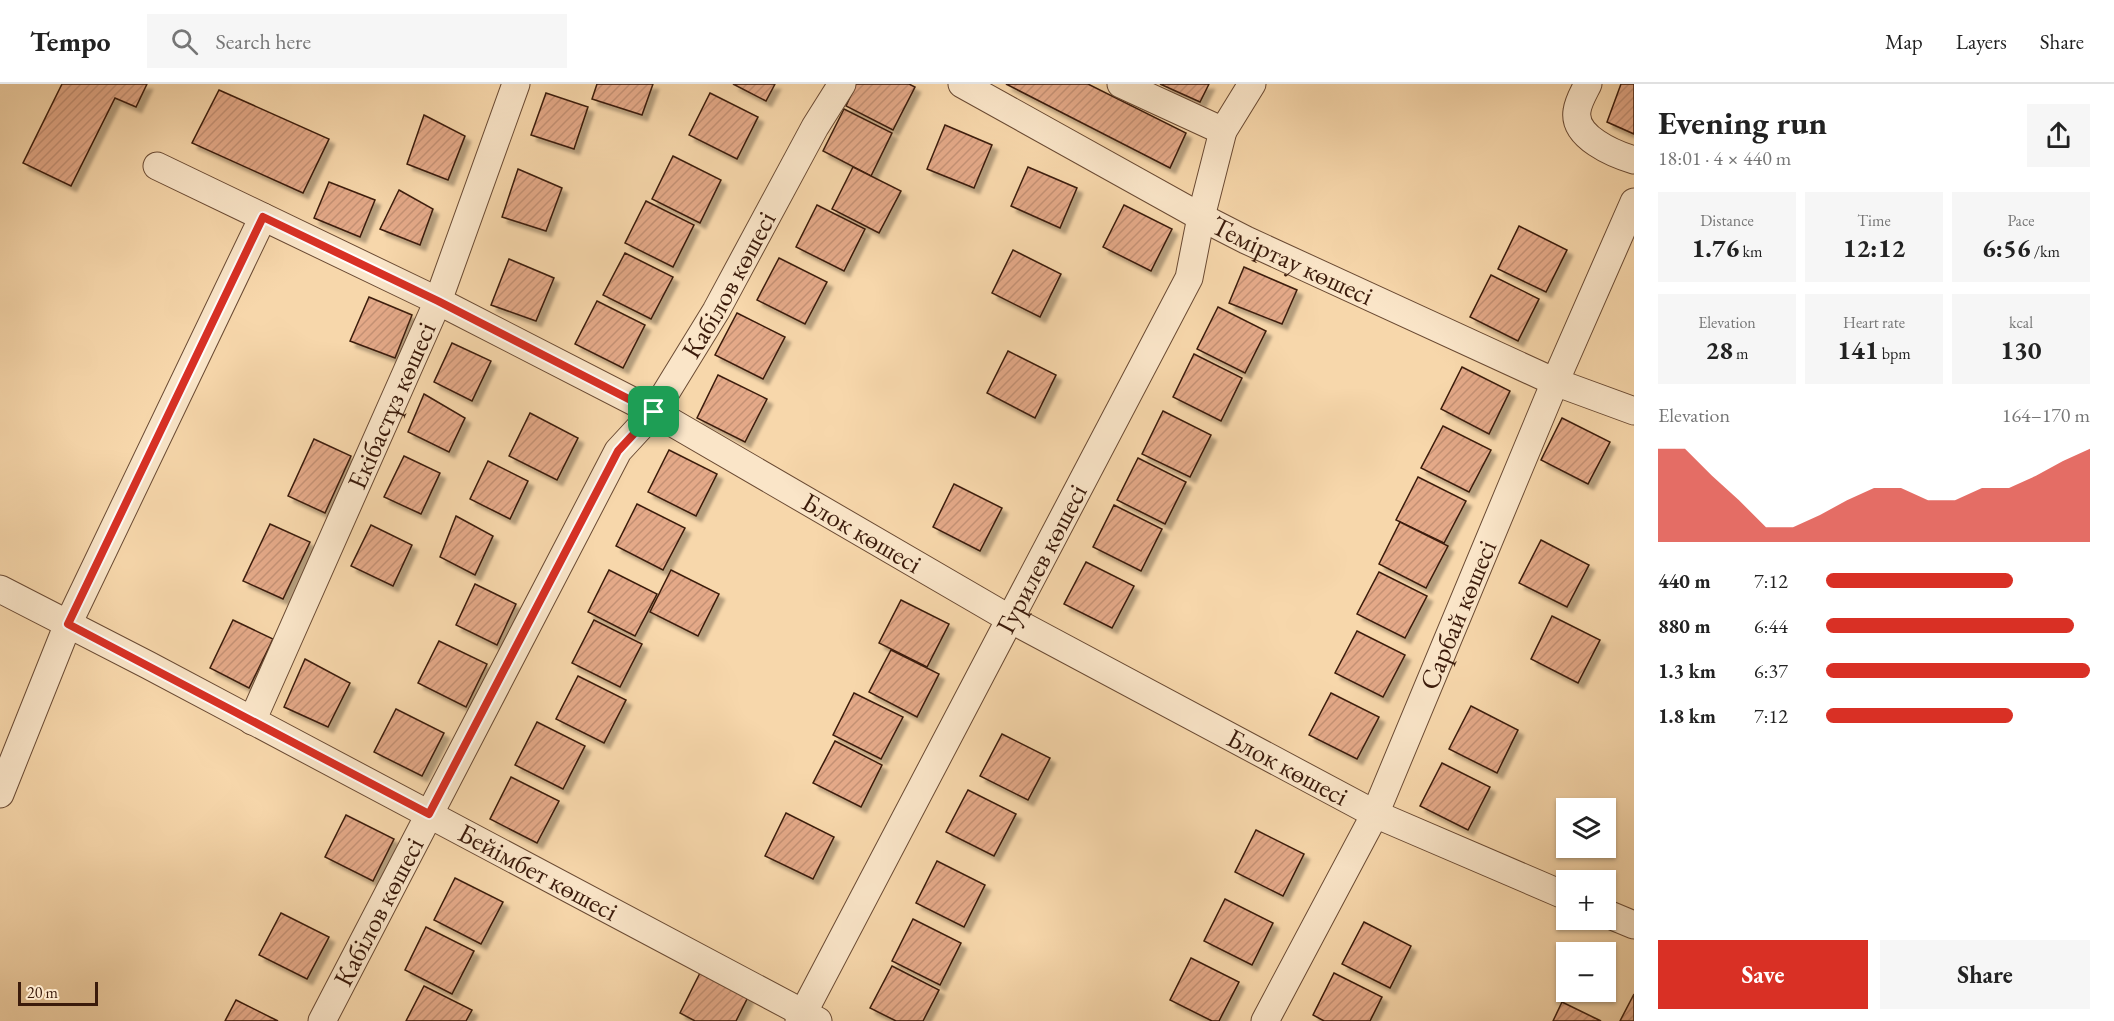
<!DOCTYPE html>
<meta charset="utf-8">
<style>
:root{--surface:#fff;--page:#f6f6f6;--text:#222;--muted:#767676;--line:#e0e0e0;--accent:#d93025}
body{margin:0;font-family:"EB Garamond",serif;background:var(--page);color:var(--text);height:100vh;display:flex;flex-direction:column;font-size:22px;white-space:nowrap}
*{box-sizing:border-box;margin:0}
p{font-size:20px;color:var(--muted)}
.icon{flex:none;width:33px;height:33px;fill:none;stroke:currentColor;stroke-width:2;stroke-linecap:round;stroke-linejoin:round}
.map{position:relative;flex:1;overflow:hidden}
.panel{display:flex;flex-direction:column;background:var(--surface);width:480px}
.panel>*{flex:none}
.tools{position:absolute;left:1556px;top:714px;display:grid;gap:12px}
.tools a{display:grid;place-items:center;width:60px;height:60px;border-radius:0px;background:var(--surface);box-shadow:0 2px 4px #0004;font-size:30px}
.scale{position:absolute;left:18px;bottom:15px;width:80px;box-sizing:border-box;padding-left:6px;border:3px solid #3b1b0b;border-top:0;font-size:16px;line-height:21px;white-space:nowrap;color:#3b1b0b;-webkit-text-stroke:4px #fae5c8;paint-order:stroke}
.pin{position:absolute;display:grid;place-items:center;width:51px;height:51px;color:#fff;margin:-26px;border-radius:12px;box-shadow:0 3px 9px #0006}
.round{display:grid;place-items:center;flex:none;width:63px;height:63px;border-radius:0px;background:var(--page)}
.summary{display:flex;align-items:center;justify-content:space-between;height:102px;padding:0 24px}
h1{font-size:33px;font-weight:700;line-height:45px}
.figures{display:grid;grid-template-columns:repeat(3,1fr);gap:9px;height:102px;padding:6px 24px}
.figures div{display:grid;align-content:center;border-radius:0px;background:var(--page);text-align:center}
.figures b{font-size:26px;font-weight:700}
.figures small{font-size:16px;font-weight:400}
.figures p{font-size:16px}
.chart{height:168px;padding:12px 24px}
.chart p{display:flex;justify-content:space-between}
.chart svg{width:100%;height:108px;margin-top:6px;fill:var(--accent);opacity:.7}
.action{display:flex;gap:12px;margin-top:auto;padding:12px 24px}
.action a{flex:1;height:69px;border-radius:0px;background:var(--accent);color:#fff;font-size:24px;font-weight:700;line-height:69px;text-align:center}
.action a+a{background:var(--page);color:var(--text)}
ul{padding:0 24px;list-style:none;font-size:20px}
li{display:grid;grid-template-columns:96px 72px 1fr;align-items:center;height:45px}
li i{height:15px;border-radius:8px;background:var(--accent)}
header{display:flex;align-items:center;gap:36px;box-sizing:border-box;height:84px;padding:0 30px;background:var(--surface);border-bottom:2px solid var(--line)}
header strong{font-size:28px}
nav{display:flex;gap:33px;margin-inline-start:auto;font-size:21px}
.search{width:420px;height:54px;background:var(--page);display:flex;align-items:center;gap:15px;box-sizing:border-box;padding:0 21px;border-radius:0px;color:var(--muted);font-size:22px}
main{display:flex;flex:1;min-height:0}
.map>svg:first-child{display:block}
.building{fill:url(#building-hatch);stroke:#3b1b0b;stroke-width:1.5;filter:url(#shadow)}
.lines{fill:none;stroke-linecap:round;stroke-linejoin:round}
.minor-casing{stroke:#6a4a33;stroke-width:29}
.minor{stroke:#fae5c8;stroke-width:27}
.route-casing{stroke:#fff;stroke-width:12}
.route{stroke:#d93025;stroke-width:8}
.labels{text-anchor:middle;stroke-width:4.5;stroke-linejoin:round;paint-order:stroke}
.street-label{font-size:27px;fill:#3b1b0b;stroke:#fae5c8}
</style>
<header>
<strong>Tempo</strong>
<div class="search"><svg class="icon" aria-label="search" viewBox="0 0 24 24"><circle cx="10" cy="10" r="6"/><path d="M15 15l6 6"/></svg>Search here</div>
<nav><a>Map</a><a>Layers</a><a>Share</a></nav>
</header>
<main>
<div class="map">
<svg width="1634" height="937" viewBox="0 0 1634 937">
<defs>
<pattern id="building-hatch" width="6" height="6" patternUnits="userSpaceOnUse" patternTransform="scale(1.5)"><rect width="6" height="6" fill="#e4a988"/><path d="M-1 1l2-2M0 6l6-6M5 7l2-2" fill="none" stroke="#c49174"/></pattern>
<filter id="shadow"><feDropShadow dx="5.5" dy="5.5" stdDeviation="1.5" flood-color="#0004"/></filter>
</defs>
<rect width="100%" height="100%" fill="#f7d7ab"/>
<filter id="stains"><feTurbulence type="fractalNoise" baseFrequency=".00333" numOctaves="4"/><feColorMatrix values="0 0 0 0 .2 0 0 0 0 .09 0 0 0 0 .02 0 0 0 .5 -.17"/></filter>
<radialGradient id="worn" r=".72"><stop offset=".6" stop-color="#630" stop-opacity="0"/><stop offset="1" stop-color="#630" stop-opacity=".3"/></radialGradient>
<g class="building">
<path d="M62 0H147L136 23 115 14 71 102 23 79Z"/>
<path d="M597 0H653L642 31 592 15Z"/>
<path d="M733 0H775L766 17Z"/>
<path d="M856 0H909L915 3 893 46 846 22Z"/>
<path d="M1006 0H1088L1186 49 1170 84Z"/>
<path d="M1160 0H1209L1200 18Z"/>
<path d="M1621 0H1634V50L1607 38Z"/>
<path d="M219 6 329 55 303 109 192 59Z"/>
<path d="M546 9 588 23 574 65 531 51Z"/>
<path d="M710 9 758 33 737 75 689 51Z"/>
<path d="M844 25 892 49 871 92 823 67Z"/>
<path d="M424 31 465 52 448 96 407 80Z"/>
<path d="M945 41 992 61 974 104 927 85Z"/>
<path d="M673 72 721 96 700 139 652 115Z"/>
<path d="M853 83 901 107 879 149 832 125Z"/>
<path d="M1028 83 1077 104 1060 144 1011 122Z"/>
<path d="M518 85 562 104 546 147 502 133Z"/>
<path d="M329 98 375 116 360 153 314 134Z"/>
<path d="M399 106 433 125 420 161 380 145Z"/>
<path d="M646 117 694 141 673 183 625 159Z"/>
<path d="M817 121 865 145 844 187 796 163Z"/>
<path d="M1124 121 1172 145 1151 187 1103 163Z"/>
<path d="M1519 142 1567 166 1546 208 1498 185Z"/>
<path d="M1013 166 1061 190 1040 233 992 209Z"/>
<path d="M625 169 673 193 651 235 603 211Z"/>
<path d="M779 174 827 198 805 240 757 216Z"/>
<path d="M509 175 554 194 536 237 491 221Z"/>
<path d="M1244 183 1297 206 1282 240 1229 219Z"/>
<path d="M1491 191 1539 215 1518 257 1470 233Z"/>
<path d="M369 213 412 231 395 274 350 257Z"/>
<path d="M597 217 645 241 623 284 575 260Z"/>
<path d="M1218 223 1266 247 1245 289 1197 265Z"/>
<path d="M737 229 785 253 763 295 715 271Z"/>
<path d="M452 259 491 277 472 317 434 298Z"/>
<path d="M1008 267 1056 291 1035 334 987 309Z"/>
<path d="M1194 270 1242 294 1221 337 1173 313Z"/>
<path d="M1462 283 1510 307 1489 350 1441 325Z"/>
<path d="M718 291 767 315 745 358 697 334Z"/>
<path d="M424 310 465 334 449 368 408 348Z"/>
<path d="M1163 327 1211 351 1190 393 1142 370Z"/>
<path d="M530 329 578 354 557 396 509 372Z"/>
<path d="M1562 334 1610 358 1588 400 1541 376Z"/>
<path d="M1443 342 1491 366 1469 408 1421 384Z"/>
<path d="M314 355 351 372 325 429 288 412Z"/>
<path d="M669 366 717 390 696 432 648 408Z"/>
<path d="M404 372 440 389 421 430 384 413Z"/>
<path d="M1138 374 1186 398 1165 440 1117 416Z"/>
<path d="M488 377 528 397 510 435 470 415Z"/>
<path d="M1418 393 1466 417 1444 459 1396 436Z"/>
<path d="M954 400 1002 424 980 467 933 443Z"/>
<path d="M637 420 685 444 663 486 616 462Z"/>
<path d="M1114 421 1162 445 1141 487 1093 463Z"/>
<path d="M456 432 493 452 475 491 440 473Z"/>
<path d="M1400 438 1448 462 1426 504 1379 480Z"/>
<path d="M270 440 310 458 283 515 243 497Z"/>
<path d="M371 441 412 461 393 502 351 482Z"/>
<path d="M1541 456 1589 481 1567 523 1519 499Z"/>
<path d="M1086 478 1134 502 1112 544 1064 520Z"/>
<path d="M609 486 657 510 635 552 588 528Z"/>
<path d="M671 486 719 510 698 552 650 528Z"/>
<path d="M1379 488 1427 512 1405 554 1357 530Z"/>
<path d="M475 500 516 520 497 561 456 541Z"/>
<path d="M901 516 949 540 927 583 879 559Z"/>
<path d="M1552 532 1600 556 1578 599 1531 575Z"/>
<path d="M233 536 273 555 249 604 210 584Z"/>
<path d="M594 536 642 560 620 603 572 579Z"/>
<path d="M1357 547 1405 571 1383 613 1335 589Z"/>
<path d="M439 557 487 580 466 623 418 599Z"/>
<path d="M891 566 939 590 917 633 869 608Z"/>
<path d="M305 575 350 599 328 643 284 623Z"/>
<path d="M578 592 626 616 604 659 556 635Z"/>
<path d="M854 609 903 633 881 675 833 651Z"/>
<path d="M1331 609 1379 633 1357 675 1309 651Z"/>
<path d="M1471 622 1518 646 1497 689 1449 665Z"/>
<path d="M396 625 444 649 422 692 374 668Z"/>
<path d="M537 638 585 662 563 705 515 681Z"/>
<path d="M1002 650 1050 674 1028 716 980 692Z"/>
<path d="M835 657 882 681 861 723 813 699Z"/>
<path d="M1442 679 1490 703 1468 746 1420 722Z"/>
<path d="M511 693 559 717 537 759 490 735Z"/>
<path d="M968 706 1016 730 994 772 946 748Z"/>
<path d="M786 729 834 753 813 795 765 772Z"/>
<path d="M346 731 394 755 373 797 325 773Z"/>
<path d="M1256 746 1304 770 1283 812 1235 788Z"/>
<path d="M937 777 985 801 964 843 916 819Z"/>
<path d="M455 794 503 818 481 860 434 836Z"/>
<path d="M1225 815 1273 839 1252 881 1204 857Z"/>
<path d="M281 829 329 853 307 895 259 871Z"/>
<path d="M913 835 961 859 940 901 892 877Z"/>
<path d="M1364 838 1411 862 1390 904 1342 880Z"/>
<path d="M426 843 474 867 452 910 405 886Z"/>
<path d="M1191 874 1239 898 1219 937H1212L1170 916Z"/>
<path d="M892 882 939 906 923 937H896L870 924Z"/>
<path d="M701 887 749 911 736 937H695L680 929Z"/>
<path d="M1334 889 1382 913 1370 937H1324L1313 931Z"/>
<path d="M424 902 472 926 466 937H406Z"/>
<path d="M1634 910V937H1620Z"/>
<path d="M236 916 278 937H225Z"/>
<path d="M1562 918 1601 937H1553Z"/>
</g>
<g class="lines">
<defs>
<g id="minor">
<path id="s1" d="M962 0 1201 133 1246 156 1555 298 1634 327"/>
<path d="M1121 0 1223 47"/>
<path d="M1588 0C1584 8 1578 18 1577 27 1573 53 1614 70 1634 76"/>
<path id="s2" d="M157 82 438 217 654 328 1010 535 1375 730 1566 812"/>
<path id="s3" d="M0 505 148 581 818 937"/>
<path id="s4" d="M252 637 438 217 516 0"/>
<path d="M0 710 68 540 263 133"/>
<path d="M1605 829 1634 841"/>
<path id="s5" d="M322 937 618 367 654 328 716 227 815 43 842 0"/>
<path id="s6" d="M799 937 1189 194 1201 133 1223 47 1252 0"/>
<path id="s7" d="M1265 937 1375 730 1555 298 1634 118"/>
</g>
</defs>
<use href="#minor" class="minor-casing"/>
<use href="#minor" class="minor"/>
</g>
<g class="lines">
<defs>
<path id="route" d="M263 133 438 217 654 328 618 367 429 730 68 540Z"/>
</defs>
<use href="#route" class="route-casing"/>
<use href="#route" class="route"/>
</g>
<g class="labels">
<g class="street-label">
<text dy="9" stroke="none"><textPath href="#s1" startOffset="375">Теміртау көшесі</textPath></text>
<text dy="9" stroke="none"><textPath href="#s5" startOffset="843">Кабілов көшесі</textPath></text>
<text dy="9" stroke="none"><textPath href="#s4" startOffset="345">Екібастұз көшесі</textPath></text>
<text dy="9" stroke="none"><textPath href="#s2" startOffset="795">Блок көшесі</textPath></text>
<text dy="9" stroke="none"><textPath href="#s6" startOffset="522">Гурилев көшесі</textPath></text>
<text dy="9" stroke="none"><textPath href="#s7" startOffset="450">Сарбай көшесі</textPath></text>
<text dy="9" stroke="none"><textPath href="#s2" startOffset="1281">Блок көшесі</textPath></text>
<text dy="9" stroke="none"><textPath href="#s3" startOffset="608">Бейімбет көшесі</textPath></text>
<text dy="9" stroke="none"><textPath href="#s5" startOffset="123">Кабілов көшесі</textPath></text>
</g>
</g>
<rect width="100%" height="100%" filter="url(#stains)"/>
<rect width="100%" height="100%" fill="url(#worn)"/>
</svg>
<div class="tools">
<a><svg class="icon" aria-label="layers" viewBox="0 0 24 24"><path d="M12 4l9 5-9 5-9-5zM3 14l9 5 9-5"/></svg></a>
<a>+</a>
<a>−</a>
</div>
<div class="scale">20 m</div>
<div class="pin" style="left:654px;top:328px;background:#1e9e55"><svg class="icon" aria-label="arrive" viewBox="0 0 24 24"><path d="M6 21V4h12l-3 4 3 4H6"/></svg></div>
</div>
<section class="panel">
<div class="summary"><div><h1>Evening run</h1><p>18:01 · 4 × 440 m</p></div><a class="round"><svg class="icon" aria-label="share" viewBox="0 0 24 24"><path d="M12 15V3M7 8l5-5 5 5M5 13v7h14v-7"/></svg></a></div>
<div class="figures">
<div><p>Distance</p><b>1.76<small> km</small></b></div>
<div><p>Time</p><b>12:12</b></div>
<div><p>Pace</p><b>6:56<small> /km</small></b></div>
</div>
<div class="figures">
<div><p>Elevation</p><b>28<small> m</small></b></div>
<div><p>Heart rate</p><b>141<small> bpm</small></b></div>
<div><p>kcal</p><b>130</b></div>
</div>
<div class="chart"><p><span>Elevation</span>164–170 m</p>
<svg viewBox="0 0 160 44" preserveAspectRatio="none"><path d="M0 44V6L10 6L20 17L30 27L40 38L50 38L60 33L70 27L80 22L90 22L100 27L110 27L120 22L130 22L140 17L150 11L160 6V44z"/></svg>
</div>
<ul>
<li><b>440 m</b>7:12<i style="width:71%"></i></li>
<li><b>880 m</b>6:44<i style="width:94%"></i></li>
<li><b>1.3 km</b>6:37<i style="width:100%"></i></li>
<li><b>1.8 km</b>7:12<i style="width:71%"></i></li>
</ul>
<div class="action"><a>Save</a><a>Share</a></div>
</section>
</main>
